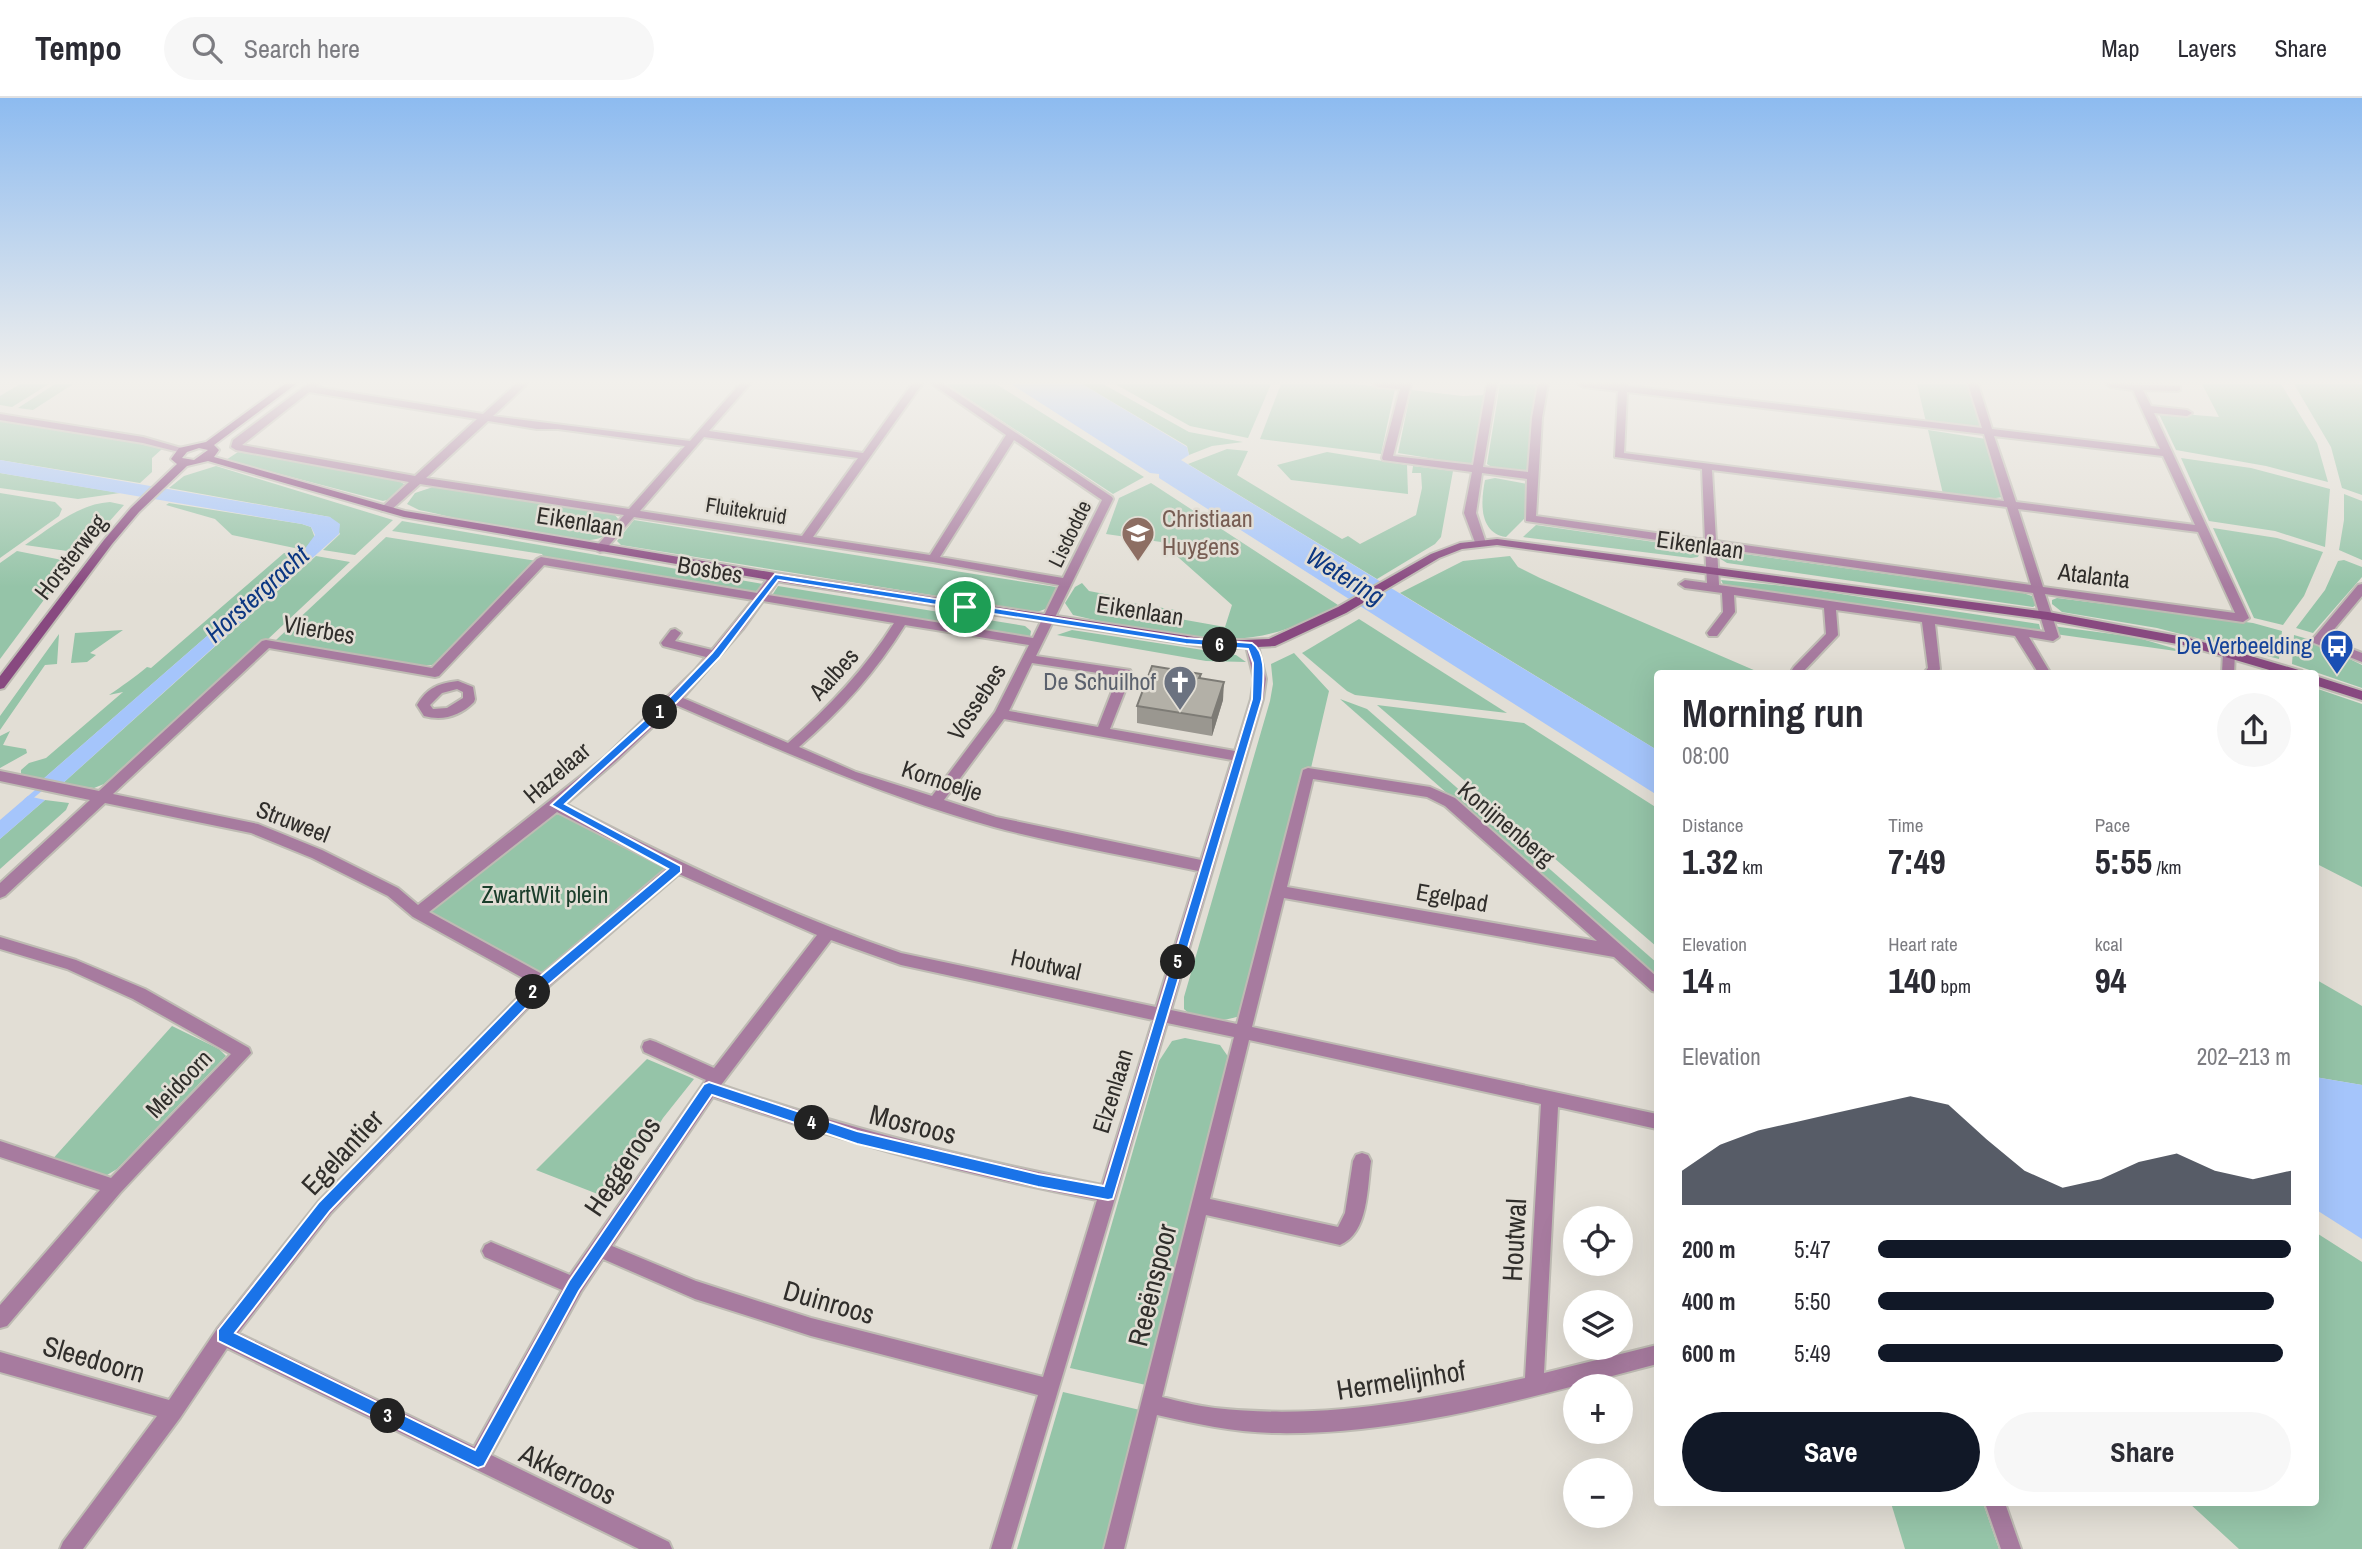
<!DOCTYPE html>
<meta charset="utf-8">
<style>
:root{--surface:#fff;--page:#f7f7f7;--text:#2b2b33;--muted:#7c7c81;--line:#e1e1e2;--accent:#111827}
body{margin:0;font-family:"Archivo Narrow",sans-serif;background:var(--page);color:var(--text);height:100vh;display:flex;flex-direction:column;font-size:26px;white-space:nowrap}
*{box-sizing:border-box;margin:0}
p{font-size:23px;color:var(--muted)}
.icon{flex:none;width:38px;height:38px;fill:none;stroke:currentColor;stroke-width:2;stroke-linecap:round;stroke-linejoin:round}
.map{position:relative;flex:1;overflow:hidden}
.side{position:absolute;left:1654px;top:572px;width:665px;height:836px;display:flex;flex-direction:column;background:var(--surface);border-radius:7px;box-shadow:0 7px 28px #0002}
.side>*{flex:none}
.tools{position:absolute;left:1563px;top:1108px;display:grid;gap:14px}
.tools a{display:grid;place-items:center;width:70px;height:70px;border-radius:50%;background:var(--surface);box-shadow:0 7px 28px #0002;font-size:35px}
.pin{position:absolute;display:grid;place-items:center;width:60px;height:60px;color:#fff;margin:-30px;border:4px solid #fff;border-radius:50%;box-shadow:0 2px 7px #0007}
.km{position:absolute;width:35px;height:35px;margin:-18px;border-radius:50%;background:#222;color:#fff;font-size:19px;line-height:35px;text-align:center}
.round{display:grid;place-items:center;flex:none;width:74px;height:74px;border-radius:37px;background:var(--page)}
.overview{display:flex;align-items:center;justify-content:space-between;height:119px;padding:0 28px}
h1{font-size:38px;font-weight:700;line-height:52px}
.metrics{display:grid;grid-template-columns:repeat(3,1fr);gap:10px;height:119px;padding:7px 28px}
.metrics div{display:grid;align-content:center}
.metrics b{font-size:35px;font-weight:700}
.metrics small{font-size:19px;font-weight:400}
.metrics p{font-size:19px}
.chart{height:196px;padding:14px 28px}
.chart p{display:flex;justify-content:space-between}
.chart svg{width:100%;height:126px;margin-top:7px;fill:var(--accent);opacity:.7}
.primary-button{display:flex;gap:14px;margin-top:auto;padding:14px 28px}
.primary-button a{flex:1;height:80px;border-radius:42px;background:var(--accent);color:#fff;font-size:28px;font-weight:700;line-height:80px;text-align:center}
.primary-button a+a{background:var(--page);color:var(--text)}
ul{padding:0 28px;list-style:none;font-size:23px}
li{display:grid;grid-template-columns:112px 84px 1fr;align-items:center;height:52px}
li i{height:18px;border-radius:9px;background:var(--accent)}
header{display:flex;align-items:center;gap:42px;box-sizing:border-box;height:98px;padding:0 35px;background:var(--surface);border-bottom:2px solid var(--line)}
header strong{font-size:33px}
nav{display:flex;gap:38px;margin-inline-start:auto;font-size:24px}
.search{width:490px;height:63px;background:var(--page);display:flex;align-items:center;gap:18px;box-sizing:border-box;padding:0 24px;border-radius:38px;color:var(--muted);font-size:26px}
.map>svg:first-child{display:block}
.green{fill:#95c4a8}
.water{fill:#a5c5fb}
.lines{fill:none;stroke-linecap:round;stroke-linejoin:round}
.stream{stroke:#a5c5fb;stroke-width:5}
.street-casing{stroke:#bebbb3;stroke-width:4}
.secondary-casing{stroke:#bebbb3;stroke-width:4}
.street{fill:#a77b9f;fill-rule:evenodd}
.secondary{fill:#884980;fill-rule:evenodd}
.wall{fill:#9a9790}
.shaded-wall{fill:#7d7b75}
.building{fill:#b3b0a7;stroke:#7d7b75;stroke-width:2}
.route{fill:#1a73e8;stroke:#fff;stroke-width:2;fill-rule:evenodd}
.labels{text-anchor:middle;stroke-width:5;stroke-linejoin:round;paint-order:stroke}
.far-street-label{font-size:21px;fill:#302e2b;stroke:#e2ded5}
.education-label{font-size:24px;fill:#785e54;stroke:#e2ded5;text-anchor:start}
.street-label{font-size:24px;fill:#302e2b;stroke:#e2ded5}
.transit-label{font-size:24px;fill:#164399;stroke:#e2ded5;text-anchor:end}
.worship-label{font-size:24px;fill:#5b616d;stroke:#e2ded5;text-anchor:end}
.park-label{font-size:24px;fill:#1a3d2a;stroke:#e2ded5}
.water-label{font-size:26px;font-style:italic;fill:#0c3782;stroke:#e2ded5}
.near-street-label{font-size:28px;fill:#302e2b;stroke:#e2ded5}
</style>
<header>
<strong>Tempo</strong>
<div class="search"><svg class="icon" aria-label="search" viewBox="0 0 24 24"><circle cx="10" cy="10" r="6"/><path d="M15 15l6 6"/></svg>Search here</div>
<nav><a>Map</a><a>Layers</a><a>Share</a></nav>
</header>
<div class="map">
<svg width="2362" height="1451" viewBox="0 0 2362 1451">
<rect width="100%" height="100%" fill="#e2ded5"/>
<g class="green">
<path d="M20 286H49L12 309 0 307V298Z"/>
<path d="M55 286H73L33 312 18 310Z"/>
<path d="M946 286H996L1144 379 1113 396Z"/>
<path d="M1082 286H1103L1189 334 1243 344 1212 348 1189 357 1187 348Z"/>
<path d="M1115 286H1271L1248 340 1190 328Z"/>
<path d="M1281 286H1356L1395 291 1381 356 1260 341Z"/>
<path d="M1500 286H1541L1532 366 1524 374 1495 371 1487 366Z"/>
<path d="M1917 286H1972L1984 330 1926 324Z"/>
<path d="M2202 286H2281L2317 345 2328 384 2266 368 2176 352 2158 314 2219 319Z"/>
<path d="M2294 286H2362V397L2342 390 2331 349Z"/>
<path d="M1411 292 1463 298 1485 297 1472 365 1465 366 1398 355Z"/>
<path d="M0 323 123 342 162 351 152 360V374L140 385 0 362Z"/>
<path d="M1928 332 1986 341 2005 399 1986 401 1943 396Z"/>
<path d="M1227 351 1248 353 1237 377 1342 441 1348 438 1360 446 1416 417 1422 390 1421 375H1412L1413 368 1453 373 1441 439 1435 446 1377 481 1188 366Z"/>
<path d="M238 354 397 382 406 387 391 401 383 403 226 362Z"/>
<path d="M1327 354 1407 367 1408 396 1291 382 1277 367Z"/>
<path d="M2181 360 2251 370 2330 391 2325 449 2275 433 2209 423Z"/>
<path d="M216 368 393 422 355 457 323 452 340 436 330 419 169 390 184 378Z"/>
<path d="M0 375 120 395 78 401 0 390Z"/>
<path d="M1495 380 1528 386 1525 420 1506 439C1478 435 1481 402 1485 382Z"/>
<path d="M1151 385 1338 507C1312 522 1283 535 1253 539 1206 546 1120 528 1073 517L1065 505 1075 489 1082 485 1089 493 1120 499 1119 503 1182 513 1180 521 1225 529 1232 507 1161 444 1106 436 1119 400Z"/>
<path d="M433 389 614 416 619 422C613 428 607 437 600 440 569 451 456 419 419 412L407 406 415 395Z"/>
<path d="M0 395 55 404 62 411 59 418 0 460Z"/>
<path d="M2344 396 2362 403V462L2339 452 2344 422Z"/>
<path d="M110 404 124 407 81 455 25 447C52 429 78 406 110 404Z"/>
<path d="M169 405 302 426 311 429 315 440 304 452 232 437 215 421 166 407Z"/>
<path d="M634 422 1056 489 1048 510 1037 514 621 447 617 443Z"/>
<path d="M402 423 763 486 754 497 547 465 542 456 392 433Z"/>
<path d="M1536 427 1689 449 1700 454 1698 459 1691 460 1523 439Z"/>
<path d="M2213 430 2277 440 2323 454 2304 498 2283 527 2254 520Z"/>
<path d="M386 439 537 463 444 560 432 567 411 568 276 542Z"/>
<path d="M17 453 72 464 0 561V465Z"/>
<path d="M1723 453 2023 495 2032 498 2036 507 2033 509 1727 465 1719 460V454Z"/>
<path d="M284 455 301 456 42 682 21 677V672L29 665 46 660 123 594 109 597C122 588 134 580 147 569L151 570Z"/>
<path d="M316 458 350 464 267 542H262L104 686 94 690 62 686Z"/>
<path d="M1510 458 1518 469 1540 480 1763 576H1657V652L1400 495 1463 463Z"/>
<path d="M2344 462 2362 469V479L2313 535 2296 530 2325 492 2338 463Z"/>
<path d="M1721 482 1795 489 2039 526 2041 534 1724 488Z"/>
<path d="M778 488 1025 528 1031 533 1030 539 1022 540 771 499Z"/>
<path d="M2057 500 2253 525 2282 533 2279 561 2157 530 2062 514 2052 506V502Z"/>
<path d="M1359 521 1507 615 1355 597 1347 593 1302 555Z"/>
<path d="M2052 528 2135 539 2190 555 2055 536Z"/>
<path d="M123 532 90 555 96 557 87 564 71 565 75 535Z"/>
<path d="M1072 532 1236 557 1246 564 1206 563 1057 537Z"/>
<path d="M59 536 57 566 45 567 0 632V618Z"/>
<path d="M2294 537 2311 542 2362 567V590L2292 566Z"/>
<path d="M1294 555 1329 593 1311 670 1305 669 1240 918C1221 924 1199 926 1184 911V899L1270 603 1273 586 1271 566Z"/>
<path d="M2315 590 2362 606V789L2315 765Z"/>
<path d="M1340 601 1367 611 1657 865V880Z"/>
<path d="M1377 607 1524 625 1657 710V849Z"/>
<path d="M10 633 3 647 26 651 27 655 0 670V638Z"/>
<path d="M45 702 69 705 66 712 0 771V741Z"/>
<path d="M556 707 676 771 543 884 418 815Z"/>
<path d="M2315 881 2362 908V987L2315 979Z"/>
<path d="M172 928 219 951 226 958 117 1071 102 1080 50 1064Z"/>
<path d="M1185 940 1220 947 1229 960 1146 1287 1070 1270 1159 963 1172 943Z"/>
<path d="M647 961 694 981 663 1020 613 1102 536 1072Z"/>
<path d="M2315 1134 2362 1164V1451H2239L2189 1405H2315Z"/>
<path d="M1063 1294 1140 1312 1104 1451H1017Z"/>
<path d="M1891 1405H1983L1999 1451H1905Z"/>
</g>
<g class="water">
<path d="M1011 286H1082L1187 349 1189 357 1181 362 1657 652V697L1159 380V376L1150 375Z"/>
<path d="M0 362 330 419 340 426 339 436 62 686 42 682 301 456 315 437 311 429 302 426 0 375Z"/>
<path d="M28 698 45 702 0 741V722Z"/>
<path d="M2315 979 2362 987V1141L2315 1111Z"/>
</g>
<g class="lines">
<path class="stream" d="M26 703 45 687"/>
<defs>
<g id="street">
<path d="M308 286H319L316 289 483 316 516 286H527L493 318 690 343 740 286H750L709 333 863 355 912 286H922L813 439 930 457 1006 337 932 286H943L1112 399 1113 401 1036 558 1130 572 1132 575 1110 631 1235 653 1251 601 1254 581 1246 548 1248 545 1252 544 1258 548 1266 581 1263 601 1171 912 1237 926 1303 672 1308 670 1430 689 1455 700 1657 879V894L1652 893 1614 859 1284 800 1252 929 1657 1016V1031L1558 1009 1544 1275 1657 1247V1266C1535 1298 1401 1338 1273 1335 1234 1334 1196 1326 1157 1317L1124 1451H1104L1234 939 1167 925 1011 1451H991L1038 1297 811 1238 695 1201 603 1161 581 1194 491 1357 669 1444 672 1451H639L227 1250 180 1320 83 1451H60L63 1444 157 1318 0 1274V1254L169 1302 217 1231 319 1103 532 885 413 819 388 798 312 760 251 735 105 705 5 798 0 800V785L90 702 0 683V673L99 693 262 543 266 542 432 570 537 461 541 459 757 495 771 476 775 475 781 479 768 497 1033 540 1059 487 933 464 634 419 604 453 600 454 594 451 624 417 420 386 390 413H382V409L409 384 236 352 231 349 233 342ZM309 294 477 321 415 378 242 347ZM488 323 537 331H558L685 348 629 411 426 380ZM704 339 858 360 802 438 640 413ZM1014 342 1102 402 1063 480 940 459ZM544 467 753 502 712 552 675 543 681 535 675 531 671 532 661 545 663 548 706 559 695 572 606 658 418 807 398 790 322 752 258 726 113 696 269 550 435 579 439 578ZM763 503 894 525C865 571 829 609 788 645L683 600 743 531ZM905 527 1029 547 995 614 932 698 856 674 799 649C841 613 876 574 905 527ZM1032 565 1118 578 1098 629 1009 613ZM676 607C780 652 885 699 994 729 1061 747 1130 758 1198 773L1156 909 901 855C785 815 675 763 566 706L615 664ZM1004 621 1232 662 1201 762 996 719 944 702ZM1313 681 1427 699 1445 708 1597 843 1287 789ZM557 714 667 770 542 876 429 814ZM679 776 817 837 714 970 656 944 650 942 644 944 642 949 644 954 706 982 570 1177 491 1144 485 1147 482 1153 485 1159 562 1192 474 1349 238 1235 331 1115 548 889ZM831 842 901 867 1153 922 1102 1087C973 1062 846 1030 721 987ZM1249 942 1541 1006 1525 1280C1422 1303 1320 1322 1215 1310 1197 1308 1179 1303 1162 1299L1206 1117 1340 1147C1369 1135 1367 1089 1371 1063L1368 1057 1362 1055 1356 1057 1353 1063 1345 1115 1338 1129 1210 1101ZM713 999C838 1043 966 1077 1097 1102L1043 1279 811 1220 696 1183 612 1148Z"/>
<path d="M1373 286H1411L1393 358 1473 367 1487 286H1497L1483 369 1528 374 1532 320 1538 286H1548L1542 320 1536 418 1705 442 1702 371 1615 359 1618 293 1584 289 1579 286H1628V288L1982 330 1968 286H1978L1992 331 2160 351 2133 292 2111 289 2106 286 2180 288V292L2177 293 2143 292 2151 308 2187 312 2192 315 2187 318 2154 315 2249 520 2243 524 2045 496 2059 539 2053 543 2029 539 2051 576H2039L2015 538 1935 526 1940 571 1937 576H1923L1928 570 1922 524 1836 512 1838 537 1802 575 1796 576 1792 572 1794 569 1826 536 1824 510 1734 497 1735 514 1717 538H1709L1707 535 1723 514 1722 495 1685 490 1679 486 1685 482 1707 485 1705 449 1526 423 1527 381 1482 375 1476 415 1486 445 1484 447H1476L1464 415 1472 374 1383 362 1382 360 1400 291 1378 289ZM1627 294 1984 336 2004 403 1624 355ZM1994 338 2163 358 2195 427 2016 404ZM1712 372 2007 409 2031 487 1716 443ZM2018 411 2198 434 2235 515 2043 489ZM1717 450 2033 495 2045 534 1719 487Z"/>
<path d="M0 316 143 339 188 352 183 355 143 345 0 322Z"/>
<path d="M2362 486V498L2326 541 2362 555V564L2314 545 2312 542 2358 487Z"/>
<path d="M2229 550 2235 554 2234 576H2222L2223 554Z"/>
<path d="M458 583 473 589 475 601 474 604C460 618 443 623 424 618L417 607C427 590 439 585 458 583ZM457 591 463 594V600L447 610 433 611 430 607 442 595Z"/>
<path d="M0 839 76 862 145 891 249 950 251 955 120 1095 7 1228 0 1230V1207L100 1092 0 1059V1043L111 1080 231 956 133 901 67 871 0 851Z"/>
<path d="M1985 1405H2005L2021 1451H2001Z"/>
</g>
<g id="secondary">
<path d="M285 286H296L214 347 219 352 214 359 405 413 775 475 1220 543 1269 541 1338 509 1431 456 1460 445 1497 441 2048 514 2189 540 2302 573 2304 576H2283L2188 548 2048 522 1497 447 1462 451 1439 460 1346 515 1275 548 1220 551 775 483 404 419 208 363 187 368 139 414 112 446 4 590 0 591V578L104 442 131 410 177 366 171 361 179 350 206 344ZM199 350 208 352 194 362 182 360 187 354Z"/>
<path d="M2315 578 2362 593V602L2315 587Z"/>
</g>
</defs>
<use href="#street" class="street-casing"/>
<use href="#secondary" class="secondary-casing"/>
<use href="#street" class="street"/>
<use href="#secondary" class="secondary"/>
</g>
<path class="wall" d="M1201 576V581L1223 602 1212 638 1137 625V608Z"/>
<path class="shaded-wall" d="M1224 584 1223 602 1212 638V620Z"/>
<path class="building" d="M1152 568 1201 576 1199 580 1224 584 1212 620 1137 608Z"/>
<linearGradient id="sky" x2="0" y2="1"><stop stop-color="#8dbbf0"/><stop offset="0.58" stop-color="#f2f0ec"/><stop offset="1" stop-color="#f2f0ec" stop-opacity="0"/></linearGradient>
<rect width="2362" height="489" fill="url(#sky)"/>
<path class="route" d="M775 476 1186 540 1252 545C1268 555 1263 584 1262 601L1113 1101 1108 1102 1038 1089 857 1046 712 997 579 1193 484 1368 478 1370 218 1243V1232L319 1104 538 880 668 771 551 707 670 599 712 555ZM778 482 1186 546 1248 551 1253 565 1252 601 1104 1088 1038 1076 857 1033 709 984 704 986 569 1183 475 1352 235 1235 330 1113 547 888 681 774V768L565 706 677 604 719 560Z"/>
<defs>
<symbol id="school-pin" viewBox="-11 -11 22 30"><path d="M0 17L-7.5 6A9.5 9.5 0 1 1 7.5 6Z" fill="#8d6e63" stroke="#e2ded5"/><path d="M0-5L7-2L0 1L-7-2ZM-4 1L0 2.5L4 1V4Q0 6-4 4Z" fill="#fff"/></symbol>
<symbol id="bus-pin" viewBox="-11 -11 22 30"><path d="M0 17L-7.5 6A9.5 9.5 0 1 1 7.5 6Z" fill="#1a4fb4" stroke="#e2ded5"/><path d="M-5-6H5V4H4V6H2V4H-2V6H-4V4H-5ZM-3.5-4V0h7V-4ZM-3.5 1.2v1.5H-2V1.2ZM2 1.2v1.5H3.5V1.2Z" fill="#fff"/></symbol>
<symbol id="church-pin" viewBox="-11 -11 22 30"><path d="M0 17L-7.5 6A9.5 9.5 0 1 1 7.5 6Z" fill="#6b7280" stroke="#e2ded5"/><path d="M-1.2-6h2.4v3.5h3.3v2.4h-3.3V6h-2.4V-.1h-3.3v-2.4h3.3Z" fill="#fff"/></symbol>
</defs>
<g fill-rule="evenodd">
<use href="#school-pin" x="1119" y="416" width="38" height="52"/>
<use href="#bus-pin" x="2318" y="529" width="38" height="52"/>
<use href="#church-pin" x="1161" y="565" width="38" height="52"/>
</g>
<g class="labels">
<g class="far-street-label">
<text transform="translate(746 413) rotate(9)" y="7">Fluitekruid</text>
<text transform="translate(1070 436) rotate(-64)" y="7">Lisdodde</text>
</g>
<g class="education-label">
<text x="1162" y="429">Christiaan<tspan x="1162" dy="28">Huygens</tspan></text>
</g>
<g class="street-label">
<text transform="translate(580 424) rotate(9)" y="8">Eikenlaan</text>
<text transform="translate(1700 447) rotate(8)" y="8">Eikenlaan</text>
<text transform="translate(71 459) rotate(-52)" y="8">Horsterweg</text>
<text transform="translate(710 472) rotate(10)" y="8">Bosbes</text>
<text transform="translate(2094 478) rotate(7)" y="8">Atalanta</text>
<text transform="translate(1140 513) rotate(9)" y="8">Eikenlaan</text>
<text transform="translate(319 532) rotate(10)" y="8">Vlierbes</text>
<text transform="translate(834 576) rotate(-48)" y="8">Aalbes</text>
<text transform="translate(977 604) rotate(-57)" y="8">Vossebes</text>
<text transform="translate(557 675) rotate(-41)" y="8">Hazelaar</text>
<text transform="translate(942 683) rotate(18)" y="8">Kornoelje</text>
<text transform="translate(293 724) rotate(21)" y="8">Struweel</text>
<text transform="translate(1506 726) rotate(40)" y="8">Konijnenberg</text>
<text transform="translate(1452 800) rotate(10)" y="8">Egelpad</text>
<text transform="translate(1046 867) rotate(13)" y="8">Houtwal</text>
<text transform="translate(179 986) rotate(-46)" y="8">Meidoorn</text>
<text transform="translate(1113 993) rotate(-73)" y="8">Elzenlaan</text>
</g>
<g class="transit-label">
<text x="2312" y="556">De Verbeelding</text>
</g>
<g class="worship-label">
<text x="1156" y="592">De Schuilhof</text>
</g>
<g class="park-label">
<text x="545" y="805">ZwartWit plein</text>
</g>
<g class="water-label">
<text transform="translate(1345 478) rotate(32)" y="9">Wetering</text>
<text transform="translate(257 496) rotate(-42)" y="9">Horstergracht</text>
</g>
<g class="near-street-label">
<text transform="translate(913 1026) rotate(14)" y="10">Mosroos</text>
<text transform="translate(342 1054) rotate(-47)" y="10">Egelantier</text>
<text transform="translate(622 1068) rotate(-56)" y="10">Heggeroos</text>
<text transform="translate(1514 1142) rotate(-87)" y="10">Houtwal</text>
<text transform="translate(1152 1187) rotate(-76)" y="10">Reeënspoor</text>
<text transform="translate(829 1204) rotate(16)" y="10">Duinroos</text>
<text transform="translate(94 1261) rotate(16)" y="10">Sleedoorn</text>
<text transform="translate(1401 1282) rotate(-9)" y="10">Hermelijnhof</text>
<text transform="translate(568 1376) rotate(26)" y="10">Akkerroos</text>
</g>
</g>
</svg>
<div class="tools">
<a><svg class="icon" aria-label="locate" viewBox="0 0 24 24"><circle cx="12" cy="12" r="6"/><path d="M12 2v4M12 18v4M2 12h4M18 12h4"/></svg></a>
<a><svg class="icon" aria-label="layers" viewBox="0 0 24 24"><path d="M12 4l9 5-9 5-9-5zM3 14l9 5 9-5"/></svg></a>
<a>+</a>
<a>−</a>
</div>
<div class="pin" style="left:965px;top:509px;background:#1e9e55"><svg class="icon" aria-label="arrive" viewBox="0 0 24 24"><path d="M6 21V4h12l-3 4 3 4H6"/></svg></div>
<b class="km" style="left:660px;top:614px">1</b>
<b class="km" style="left:533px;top:894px">2</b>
<b class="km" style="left:388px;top:1318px">3</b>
<b class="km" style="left:812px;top:1025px">4</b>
<b class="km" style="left:1178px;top:864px">5</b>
<b class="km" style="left:1220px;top:547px">6</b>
<section class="side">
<div class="overview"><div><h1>Morning run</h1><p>08:00</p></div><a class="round"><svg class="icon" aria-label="share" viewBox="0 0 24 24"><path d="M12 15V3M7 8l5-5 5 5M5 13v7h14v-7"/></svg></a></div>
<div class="metrics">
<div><p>Distance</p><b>1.32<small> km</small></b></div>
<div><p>Time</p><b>7:49</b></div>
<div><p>Pace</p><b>5:55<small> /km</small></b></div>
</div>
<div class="metrics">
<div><p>Elevation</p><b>14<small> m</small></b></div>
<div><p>Heart rate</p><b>140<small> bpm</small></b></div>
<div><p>kcal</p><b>94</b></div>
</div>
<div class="chart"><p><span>Elevation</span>202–213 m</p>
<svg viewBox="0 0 160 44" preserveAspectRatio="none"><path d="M0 44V32L10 23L20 18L30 15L40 12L50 9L60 6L70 9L80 21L90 32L100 38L110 35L120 29L130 26L140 32L150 35L160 32V44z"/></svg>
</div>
<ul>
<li><b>200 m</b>5:47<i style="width:100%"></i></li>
<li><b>400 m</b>5:50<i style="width:96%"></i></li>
<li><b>600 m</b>5:49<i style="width:98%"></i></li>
</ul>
<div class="primary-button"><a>Save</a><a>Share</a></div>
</section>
</div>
